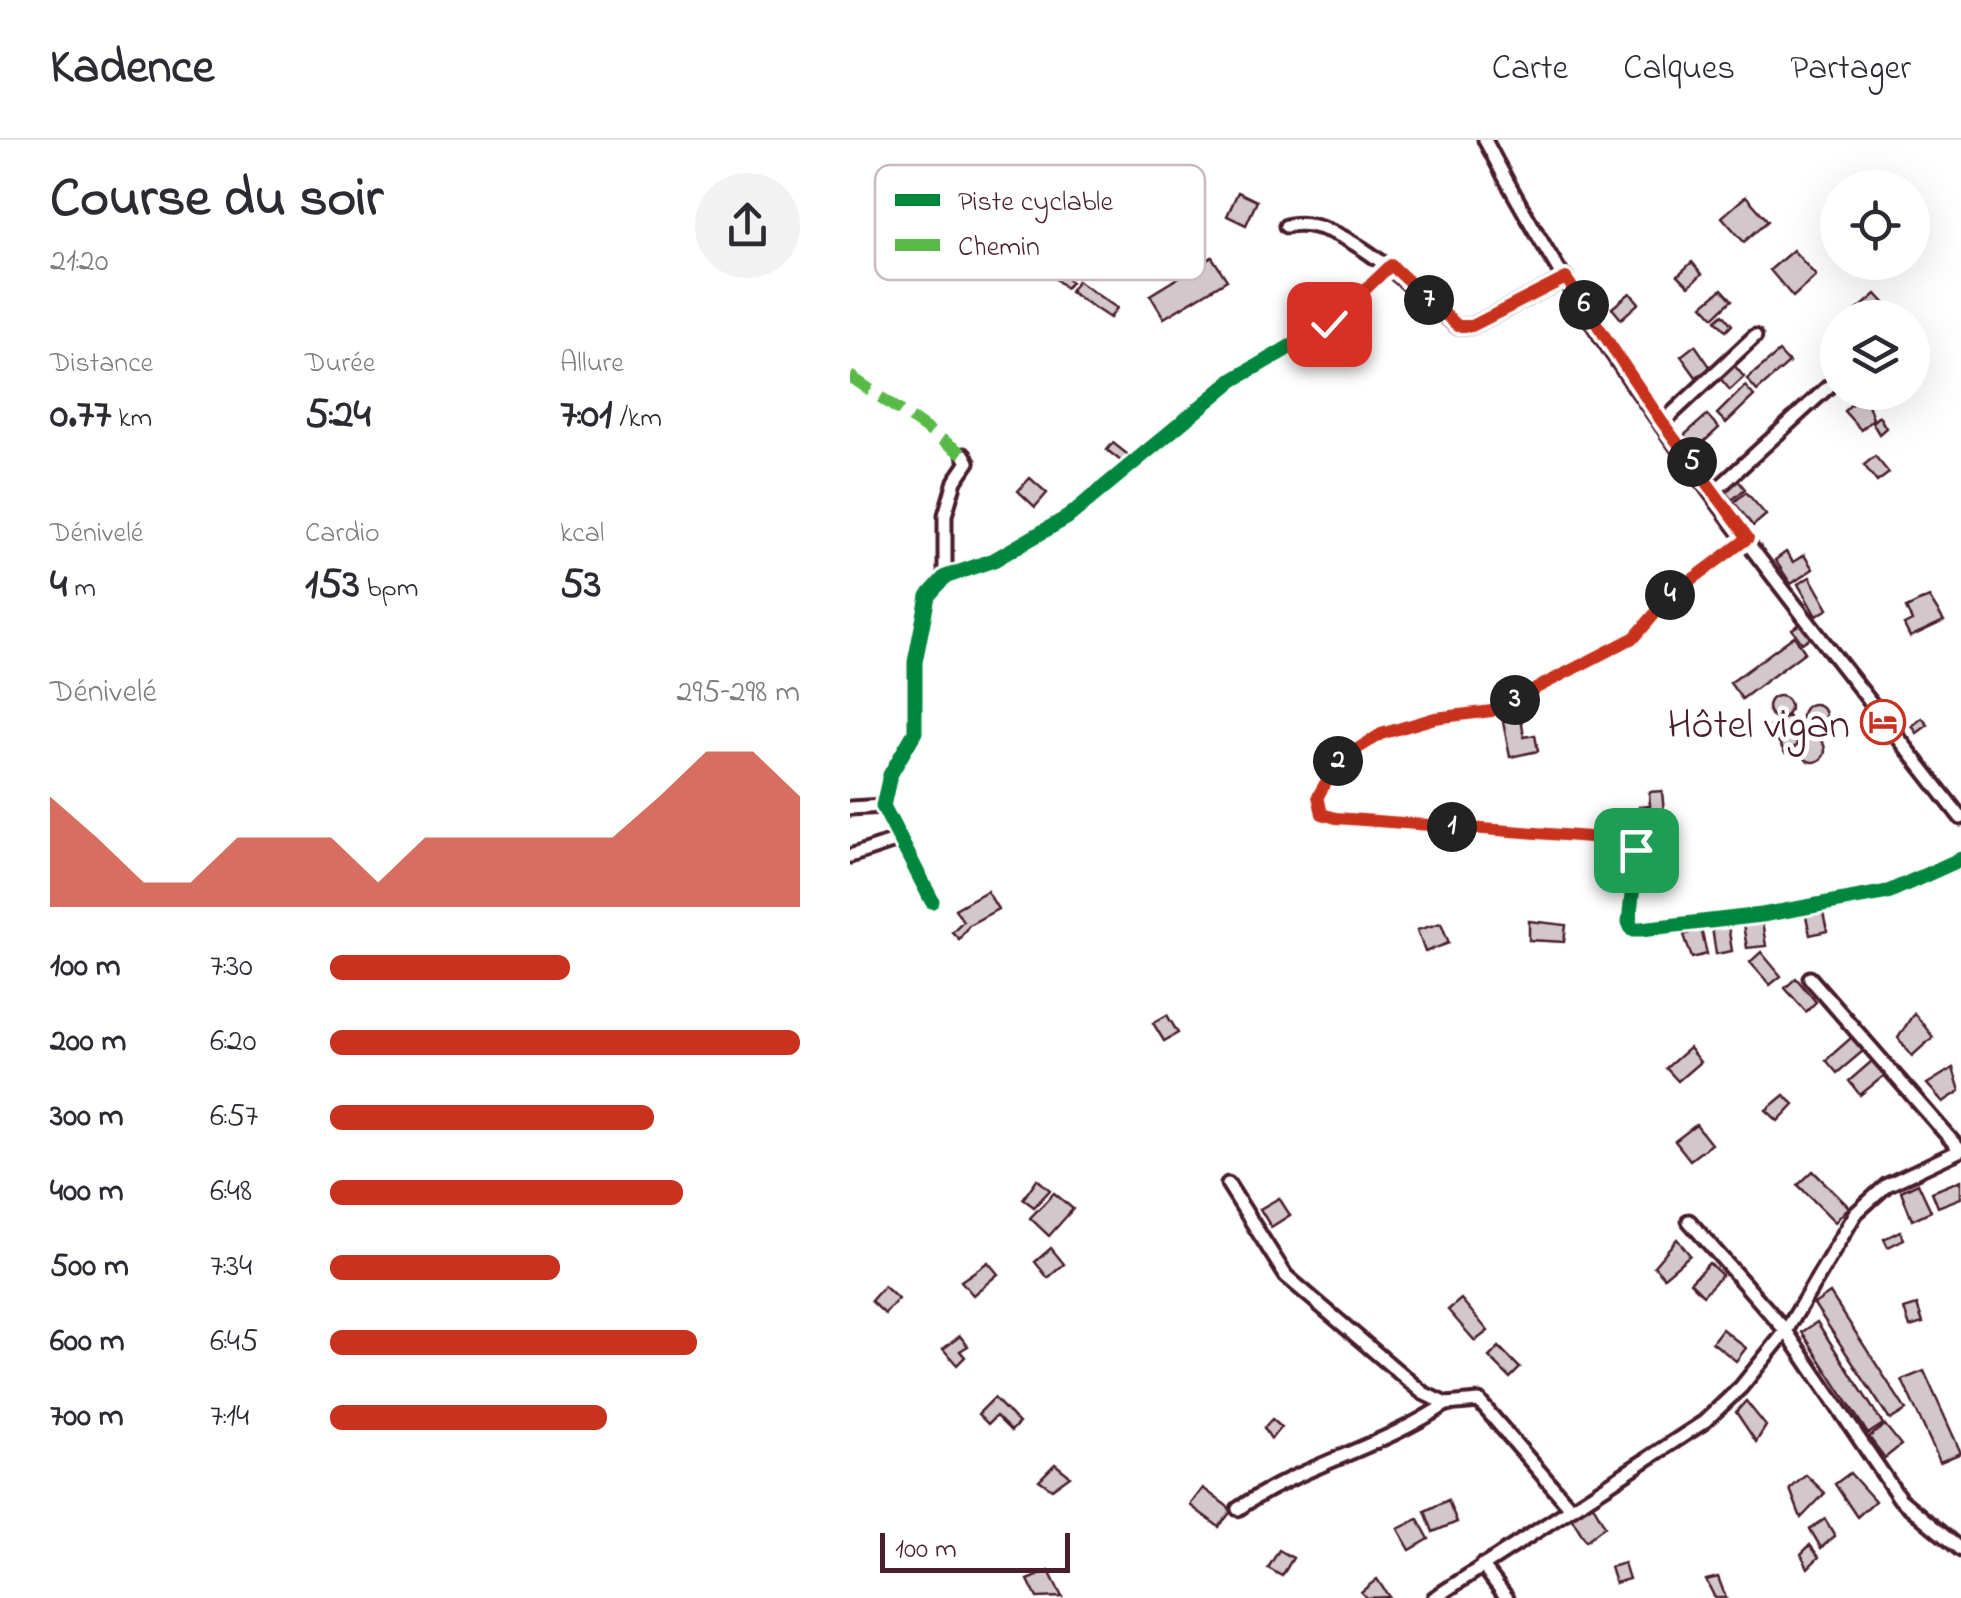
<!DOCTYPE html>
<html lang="fr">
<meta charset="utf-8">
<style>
:root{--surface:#fff;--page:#f2f2f3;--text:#2b2b33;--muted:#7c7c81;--line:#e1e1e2;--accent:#c8321e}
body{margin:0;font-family:"Indie Flower",sans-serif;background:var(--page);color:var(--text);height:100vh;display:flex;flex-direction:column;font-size:38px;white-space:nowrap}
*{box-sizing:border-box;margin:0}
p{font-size:32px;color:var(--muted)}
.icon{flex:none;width:55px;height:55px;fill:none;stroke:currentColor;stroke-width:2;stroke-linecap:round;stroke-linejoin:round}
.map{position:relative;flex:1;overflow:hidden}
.details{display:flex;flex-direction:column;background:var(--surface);width:850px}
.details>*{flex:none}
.buttons{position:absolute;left:970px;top:30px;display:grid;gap:20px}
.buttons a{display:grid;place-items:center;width:110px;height:110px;border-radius:50%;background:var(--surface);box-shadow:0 10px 40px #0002;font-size:50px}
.scale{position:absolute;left:30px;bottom:25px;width:190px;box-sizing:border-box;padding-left:10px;border:5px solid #4a1f2b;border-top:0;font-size:28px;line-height:35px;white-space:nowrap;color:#4a1f2b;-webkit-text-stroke:8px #fff;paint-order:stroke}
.pin{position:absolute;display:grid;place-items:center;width:85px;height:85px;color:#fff;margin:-42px;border-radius:20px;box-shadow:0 5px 15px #0006}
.km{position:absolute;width:50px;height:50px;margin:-25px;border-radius:50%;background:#222;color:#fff;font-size:28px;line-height:50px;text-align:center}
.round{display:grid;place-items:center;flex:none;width:105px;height:105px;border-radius:52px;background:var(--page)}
.headline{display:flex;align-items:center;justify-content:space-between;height:170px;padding:0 50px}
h1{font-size:55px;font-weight:800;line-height:75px}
.stats{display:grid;grid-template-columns:repeat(3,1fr);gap:15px;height:170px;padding:10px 50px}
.stats div{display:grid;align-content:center}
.stats b{font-size:42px;font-weight:800}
.stats small{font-size:28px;font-weight:400}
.stats p{font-size:28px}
.chart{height:280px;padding:20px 50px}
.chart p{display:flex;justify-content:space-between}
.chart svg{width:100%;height:180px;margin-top:10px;fill:var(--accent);opacity:.7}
ul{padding:0 50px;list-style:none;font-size:32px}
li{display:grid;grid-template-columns:160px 120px 1fr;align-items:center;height:75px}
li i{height:25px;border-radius:12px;background:var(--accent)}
header{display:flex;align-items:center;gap:60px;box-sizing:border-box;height:140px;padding:0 50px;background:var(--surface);border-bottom:2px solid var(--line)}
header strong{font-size:48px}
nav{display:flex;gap:55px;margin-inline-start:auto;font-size:35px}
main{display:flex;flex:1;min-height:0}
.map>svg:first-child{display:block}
.building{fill:#d2c7cb;stroke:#4a1f2b;stroke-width:2.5}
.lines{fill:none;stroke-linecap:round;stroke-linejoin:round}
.minor-casing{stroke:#4a1f2b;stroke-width:19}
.minor{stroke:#fff;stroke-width:11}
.quiet{stroke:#58b947;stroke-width:12;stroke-dasharray:25 12;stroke-linecap:butt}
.cycleway-casing{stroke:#fff;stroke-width:21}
.cycleway{stroke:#00873e;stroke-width:15}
.route-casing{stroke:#fff;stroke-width:20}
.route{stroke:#c8321e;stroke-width:12}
.labels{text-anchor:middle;stroke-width:9;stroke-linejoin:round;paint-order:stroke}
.poi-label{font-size:42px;fill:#4a1f2b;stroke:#fff;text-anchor:end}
.key{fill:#fff;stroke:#c9bcbf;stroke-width:2.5}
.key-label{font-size:28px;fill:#4a1f2b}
</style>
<header>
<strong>Kadence</strong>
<nav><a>Carte</a><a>Calques</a><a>Partager</a></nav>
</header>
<main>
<section class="details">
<div class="headline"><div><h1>Course du soir</h1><p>21:20</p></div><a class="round"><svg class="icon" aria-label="share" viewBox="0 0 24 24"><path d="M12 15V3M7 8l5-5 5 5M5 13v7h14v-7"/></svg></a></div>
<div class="stats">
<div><p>Distance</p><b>0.77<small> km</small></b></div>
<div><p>Durée</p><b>5:24</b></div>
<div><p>Allure</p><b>7:01<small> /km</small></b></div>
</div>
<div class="stats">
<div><p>Dénivelé</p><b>4<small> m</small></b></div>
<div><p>Cardio</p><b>153<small> bpm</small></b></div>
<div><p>kcal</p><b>53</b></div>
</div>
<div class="chart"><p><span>Dénivelé</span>295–298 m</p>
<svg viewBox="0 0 160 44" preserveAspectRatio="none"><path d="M0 44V17L10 27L20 38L30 38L40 27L50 27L60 27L70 38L80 27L90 27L100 27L110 27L120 27L130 17L140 6L150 6L160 17V44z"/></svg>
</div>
<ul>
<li><b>100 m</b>7:30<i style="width:51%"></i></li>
<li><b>200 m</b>6:20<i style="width:100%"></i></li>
<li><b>300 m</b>6:57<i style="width:69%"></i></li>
<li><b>400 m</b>6:48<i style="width:75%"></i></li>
<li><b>500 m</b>7:34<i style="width:49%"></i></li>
<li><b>600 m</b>6:45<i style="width:78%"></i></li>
<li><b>700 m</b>7:14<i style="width:59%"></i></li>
</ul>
</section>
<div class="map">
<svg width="1111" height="1458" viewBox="0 0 1111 1458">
<rect width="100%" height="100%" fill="#fff"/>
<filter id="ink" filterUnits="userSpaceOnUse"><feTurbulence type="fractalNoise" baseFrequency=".01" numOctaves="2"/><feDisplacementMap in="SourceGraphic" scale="20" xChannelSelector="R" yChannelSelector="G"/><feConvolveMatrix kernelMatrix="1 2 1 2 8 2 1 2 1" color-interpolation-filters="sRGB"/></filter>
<g filter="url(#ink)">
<g class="building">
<path d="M388 52 407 61 396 85 377 76Z"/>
<path d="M896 56 918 81 894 102 872 77Z"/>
<path d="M943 110 966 136 943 157 920 130Z"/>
<path d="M362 117 377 140 314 178 300 155Z"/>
<path d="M198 122 221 142 216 148 193 128Z"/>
<path d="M842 122 852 134 839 146 828 135Z"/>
<path d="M227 141 267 168 260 178 220 152Z"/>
<path d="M872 149 882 160 864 177 853 165Z"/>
<path d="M780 153 789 163 771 179 762 168Z"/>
<path d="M1026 154 1036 165 1021 178H998Z"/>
<path d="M873 174 882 185 876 191 866 180Z"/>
<path d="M845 205 861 228 846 237 831 216Z"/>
<path d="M929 212 939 223 907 251 897 239Z"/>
<path d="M884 225 894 237 880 250 870 238Z"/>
<path d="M895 246 904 256 876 283 867 274Z"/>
<path d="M1014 252 1023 279 1011 290 994 271Z"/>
<path d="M857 275 869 288 844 311 831 298Z"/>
<path d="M1029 276 1036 288 1029 294 1022 282Z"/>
<path d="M263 303 282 318 276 325 257 310Z"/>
<path d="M1025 316 1039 333 1027 342 1014 325Z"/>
<path d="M180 338 197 353 185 367 168 351Z"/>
<path d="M886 338 895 349 882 360 873 349Z"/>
<path d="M896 352 916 375 903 386 884 362Z"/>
<path d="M936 412 943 422 954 415 963 429 941 444 925 420Z"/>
<path d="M960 437 978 469 966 476 948 444Z"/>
<path d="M1079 457 1094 481 1060 497 1054 485 1062 481 1056 468Z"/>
<path d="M952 483 961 497 952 503 942 489Z"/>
<path d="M944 496 955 512 892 559 880 543Z"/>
<circle cx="929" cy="567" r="11"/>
<circle cx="964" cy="576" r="12"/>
<path d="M938 576 950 595 944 598 948 605 935 613 920 587Z"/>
<path d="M671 578 674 597 685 595 688 611 660 617 653 582Z"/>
<path d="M1072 578 1078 585 1067 593 1062 586Z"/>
<circle cx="963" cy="610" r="12"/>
<path d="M812 651 815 684 791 686 789 667 800 666 799 652Z"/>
<path d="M137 751 148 769 119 785 109 799 102 792 113 781 105 769Z"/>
<path d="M973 773 977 791 960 795 956 776Z"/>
<path d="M679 781 716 785 714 802 679 800Z"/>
<path d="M912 782 916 806 897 808 893 785Z"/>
<path d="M591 783 599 803 575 812 567 790Z"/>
<path d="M878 785 882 811 866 814 862 788Z"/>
<path d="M851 789 857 814 842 818 834 795Z"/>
<path d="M911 812 931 836 920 845 900 822Z"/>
<path d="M946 838 966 862 956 872 935 848Z"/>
<path d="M1064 873 1083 897 1062 916 1048 898Z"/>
<path d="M317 875 328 893 314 901 303 883Z"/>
<path d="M1002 897 1013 911 987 933 976 920Z"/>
<path d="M839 908 850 922 828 941 816 928Z"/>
<path d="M1022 921 1035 935 1010 955 999 941Z"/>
<path d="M1103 928 1110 951 1093 962 1077 944Z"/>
<path d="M934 955 944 964 928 981 916 970Z"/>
<path d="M846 985 861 1004 840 1020 825 1001Z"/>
<path d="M963 1031 999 1067 985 1082 948 1045Z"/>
<path d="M187 1039 200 1050 184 1067 173 1059Z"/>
<path d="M1111 1040V1058L1088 1067 1082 1052Z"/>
<path d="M1068 1043 1081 1071 1062 1080 1051 1051Z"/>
<path d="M204 1053 223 1069 199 1096 180 1078Z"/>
<path d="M429 1058 440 1075 421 1087 410 1069Z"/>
<path d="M1050 1091 1054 1099 1038 1107 1034 1099Z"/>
<path d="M827 1099 840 1115 814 1137 804 1126Z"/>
<path d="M201 1108 214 1124 198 1138 185 1122Z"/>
<path d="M138 1122 148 1134 123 1155 111 1141Z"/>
<path d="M859 1123 872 1135 853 1155 840 1142Z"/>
<path d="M34 1146 48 1159 35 1174 21 1161Z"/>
<path d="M980 1153 1056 1270 1040 1280 964 1164Z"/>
<path d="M611 1159 638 1191 625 1201 598 1170Z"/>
<path d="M1067 1165 1073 1183 1060 1187 1054 1169Z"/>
<path d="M967 1182 1033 1284 1018 1294 952 1192Z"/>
<path d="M872 1189 896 1208 886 1221 862 1202Z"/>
<path d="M110 1196 118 1206 110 1211 115 1217 107 1225 93 1209Z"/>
<path d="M649 1207 670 1228 660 1238 639 1217Z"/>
<path d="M1074 1231 1111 1313 1090 1322 1052 1240Z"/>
<path d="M144 1258 169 1283 161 1291 146 1276 138 1284 128 1274Z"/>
<path d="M896 1261 916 1286 906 1302 886 1272Z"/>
<path d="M422 1279 431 1287 421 1299 414 1288Z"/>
<path d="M1035 1285 1051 1305 1035 1318 1019 1297Z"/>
<path d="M205 1324 220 1336 202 1349 189 1340Z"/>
<path d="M1000 1333 1025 1361 1007 1377 985 1344Z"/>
<path d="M956 1335 975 1353 951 1378 940 1349Z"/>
<path d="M353 1348 382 1370 369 1387 340 1365Z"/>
<path d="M598 1360 607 1382 583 1392 575 1371Z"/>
<path d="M741 1361 755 1386 736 1401 719 1374Z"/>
<path d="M568 1379 579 1399 560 1410 548 1389Z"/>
<path d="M975 1379 985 1396 971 1408 960 1389Z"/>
<path d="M960 1405 969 1417 958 1428 951 1414Z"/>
<path d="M429 1410 443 1418 432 1436 418 1428Z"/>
<path d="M774 1423 779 1439 765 1443 760 1427Z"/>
<path d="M199 1431 212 1457 187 1458 178 1440Z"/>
<path d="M868 1437 876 1458H865L856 1440Z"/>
<path d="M527 1439 539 1457 516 1458 511 1452Z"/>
</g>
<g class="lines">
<defs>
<g id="minor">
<path d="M635 0C759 240 946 465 1111 678"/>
<path d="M436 86C488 71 570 155 607 186H622L716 138"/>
<path d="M813 282 905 196"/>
<path d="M864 352 988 238"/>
<path d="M898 398 820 455 785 497 642 571 585 578 531 594 488 621 468 656 472 673 486 678 779 700 787 710 779 782 782 789H791L912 775 1038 752 1111 719"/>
<path d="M95 437V375L105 341 118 322 114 315"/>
<path d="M0 668 33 666"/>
<path d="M0 716 48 700"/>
<path d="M82 761 33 666 40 635 65 592V522L78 456 95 437 144 420 218 377 383 240 479 184 541 125"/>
<path d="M960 838 1110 1010"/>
<path d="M378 1044 436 1136 573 1253 596 1264 629 1261 719 1366"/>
<path d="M839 1081 936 1191 1050 1359 1111 1410"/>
<path d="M388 1369C448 1326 530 1309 596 1264"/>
<path d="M632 1425 657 1458"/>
<path d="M584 1458 854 1282 891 1247 936 1191 1006 1073 1037 1045 1111 1010"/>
</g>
</defs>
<use href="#minor" class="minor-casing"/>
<use href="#minor" class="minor"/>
<path class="quiet" d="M0 236 114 315"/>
<defs>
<g id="cycleway">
<path d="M898 398 820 455 785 497 642 571 585 578 531 594 488 621 468 656 472 673 486 678 779 700 787 710 779 782 782 789H791L912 775 1038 752 1111 719"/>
<path d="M82 761 33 666 40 635 65 592V522L78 456 95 437 144 420 218 377 383 240 479 184 541 125"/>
</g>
</defs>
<use href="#cycleway" class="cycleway-casing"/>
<use href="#cycleway" class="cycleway"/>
</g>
</g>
<g class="lines" filter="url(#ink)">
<defs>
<path id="route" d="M479 184 541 125 608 186H622L716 138 812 282 898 398 820 456 785 497 642 571 585 578 531 594 488 621 468 656 472 674 486 678 780 700 786 710"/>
</defs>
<use href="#route" class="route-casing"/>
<use href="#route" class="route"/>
</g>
<defs>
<symbol id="hotel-ring" viewBox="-11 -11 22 22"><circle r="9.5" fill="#fff" stroke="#c8321e" stroke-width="1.5"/><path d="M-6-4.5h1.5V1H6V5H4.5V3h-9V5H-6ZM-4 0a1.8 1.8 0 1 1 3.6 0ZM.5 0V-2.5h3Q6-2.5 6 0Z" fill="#c8321e"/></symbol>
</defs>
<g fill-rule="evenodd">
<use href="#hotel-ring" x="1008" y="557" width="50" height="50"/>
</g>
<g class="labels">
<g class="poi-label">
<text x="1000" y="597">Hôtel vigan</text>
</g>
</g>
<rect x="25" y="25" width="330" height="115" rx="15" class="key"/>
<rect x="45" y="54" width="45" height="12" fill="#00873e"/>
<rect x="45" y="99" width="45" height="12" fill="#58b947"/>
<g class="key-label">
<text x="108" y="70">Piste cyclable</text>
<text x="108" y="115">Chemin</text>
</g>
</svg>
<div class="buttons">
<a><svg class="icon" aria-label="locate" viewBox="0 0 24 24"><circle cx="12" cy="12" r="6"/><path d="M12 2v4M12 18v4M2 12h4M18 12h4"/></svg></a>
<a><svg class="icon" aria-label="layers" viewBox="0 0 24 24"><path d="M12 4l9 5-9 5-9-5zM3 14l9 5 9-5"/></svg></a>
</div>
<div class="scale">100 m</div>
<div class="pin" style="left:786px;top:710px;background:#1e9e55"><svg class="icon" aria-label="arrive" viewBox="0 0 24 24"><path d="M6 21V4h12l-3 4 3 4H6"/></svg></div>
<div class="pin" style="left:479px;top:184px;background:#d93025"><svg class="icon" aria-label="check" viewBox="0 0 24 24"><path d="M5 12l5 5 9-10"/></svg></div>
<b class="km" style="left:602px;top:687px">1</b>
<b class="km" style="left:488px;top:621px">2</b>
<b class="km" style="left:665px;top:560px">3</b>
<b class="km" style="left:820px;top:455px">4</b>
<b class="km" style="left:842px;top:322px">5</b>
<b class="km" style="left:734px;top:165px">6</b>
<b class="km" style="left:579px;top:160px">7</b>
</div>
</main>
